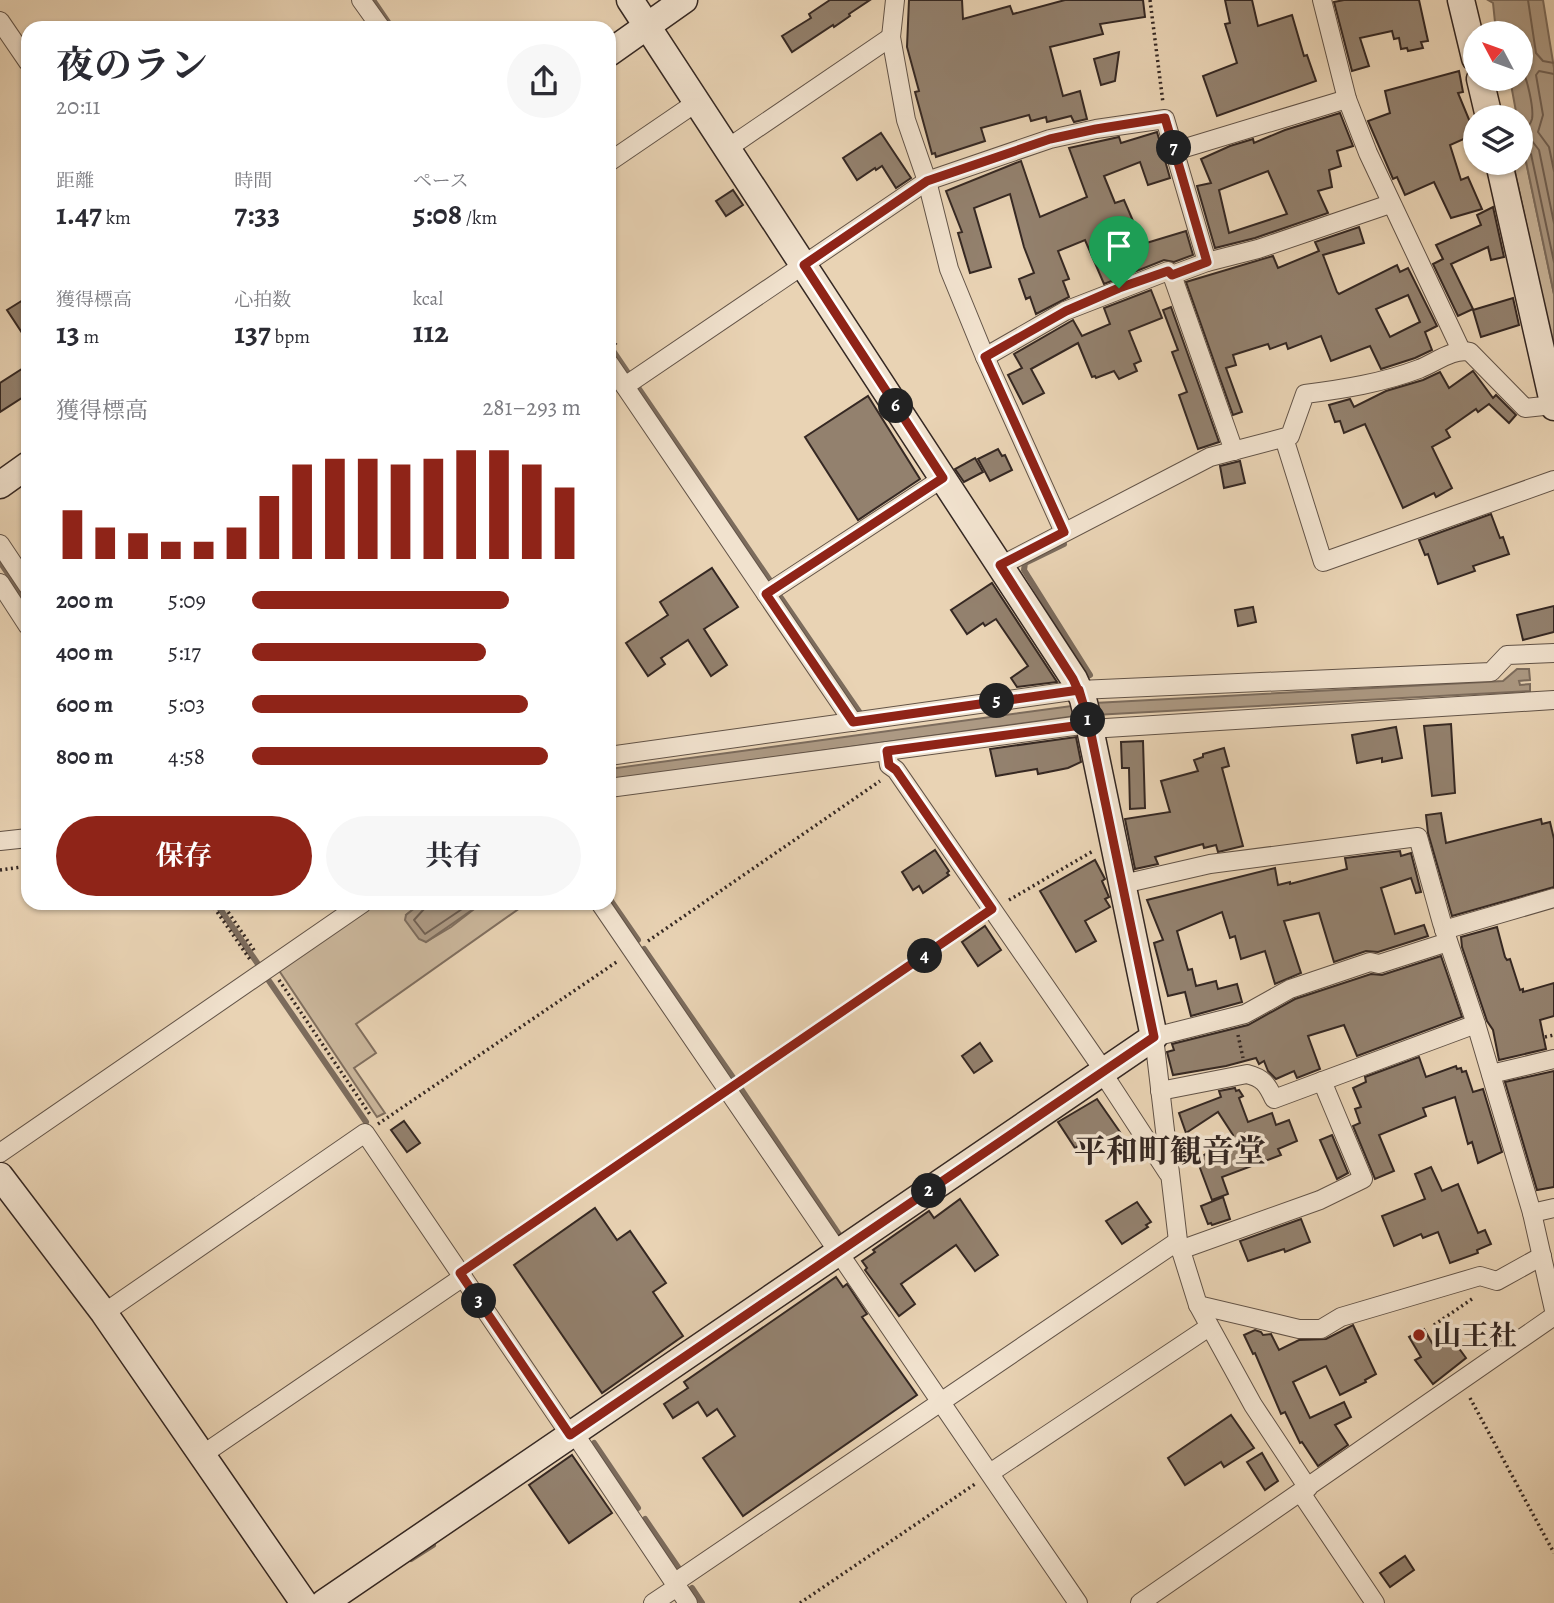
<!DOCTYPE html>
<html lang="ja">
<meta charset="utf-8">
<style>
:root{--surface:#fff;--page:#f7f7f7;--text:#2b2b33;--muted:#7c7c81;--accent:#8f2418}
body{margin:0;font-family:Alegreya,"Noto Serif JP",serif;background:var(--page);color:var(--text);height:100vh;display:flex;flex-direction:column;font-size:26px;white-space:nowrap}
*{box-sizing:border-box;margin:0}
p{font-size:23px;color:var(--muted)}
.icon{flex:none;width:38px;height:38px;fill:none;stroke:currentColor;stroke-width:2;stroke-linecap:round;stroke-linejoin:round}
.map{position:relative;flex:1;overflow:hidden}
.drawer{position:absolute;left:21px;top:21px;width:595px;height:889px;display:flex;flex-direction:column;background:var(--surface);border-radius:21px;box-shadow:0 2px 5px #0004}
.drawer>*{flex:none}
.needle{width:46px;rotate:311deg}
.controls{position:absolute;left:1463px;top:21px;display:grid;gap:14px}
.controls a{display:grid;place-items:center;width:70px;height:70px;border-radius:50%;background:var(--surface);box-shadow:0 2px 5px #0004;font-size:35px}
.pin{position:absolute;display:grid;place-items:center;width:60px;height:60px;color:#fff;margin:-72px -30px;border-radius:50% 50% 50% 0;rotate:-45deg;box-shadow:0 0 7px #0007}
.pin .icon{rotate:45deg}
.km{position:absolute;width:35px;height:35px;margin:-18px;border-radius:50%;background:#222;color:#fff;font-size:19px;line-height:35px;text-align:center}
.round{display:grid;place-items:center;flex:none;width:74px;height:74px;border-radius:37px;background:var(--page)}
.head{display:flex;align-items:center;justify-content:space-between;height:119px;padding:0 35px}
h1{font-size:38px;font-weight:700;line-height:52px}
.figures{display:grid;grid-template-columns:repeat(3,1fr);gap:10px;height:119px;padding:7px 35px}
.figures div{display:grid;align-content:center}
.figures b{font-size:30px;font-weight:700}
.figures small{font-size:19px;font-weight:400}
.figures p{font-size:19px}
.chart{height:196px;padding:14px 35px}
.chart p{display:flex;justify-content:space-between}
.chart svg{width:100%;height:126px;margin-top:7px;stroke:var(--accent);stroke-width:6}
.cta{display:flex;gap:14px;margin-top:auto;padding:14px 35px}
.cta a{flex:1;height:80px;border-radius:42px;background:var(--accent);color:#fff;font-size:28px;font-weight:700;line-height:80px;text-align:center}
.cta a+a{background:var(--page);color:var(--text)}
ul{padding:0 35px;list-style:none;font-size:23px}
li{display:grid;grid-template-columns:112px 84px 1fr;align-items:center;height:52px}
li i{height:18px;border-radius:9px;background:var(--accent)}
.map>svg:first-child{display:block}
.green{fill:#cab69b;stroke:#806f5f;stroke-width:2}
.water{fill:#ac9983;stroke:#7c6c5d;stroke-width:2}
.lines{fill:none;stroke-linecap:round;stroke-linejoin:round}
.shore{stroke:#706053;stroke-width:2}
.stream{stroke:#7c6c5d;stroke-width:6}
.building{fill:#93816e;stroke:#352823;stroke-width:2;fill-rule:evenodd}
.street-casing{stroke:#625347;stroke-width:20}
.secondary-casing{stroke:#352823;stroke-width:29}
.path{stroke:#352823;stroke-width:3.5;stroke-dasharray:2 3.5;stroke-linecap:butt}
.street{stroke:#f1e2ce;stroke-width:18}
.secondary{stroke:#f1e2ce;stroke-width:26}
.route-casing{stroke:#fff;stroke-width:14}
.route{stroke:#8f2418;stroke-width:9}
.poi-dot{fill:#8f2418;stroke:#f1e2ce;stroke-width:2.5}
.labels{text-anchor:middle;stroke-width:7;stroke-linejoin:round;paint-order:stroke}
.poi-label{font-size:28px;font-weight:bold;fill:#352823;stroke:#f1e2ce;text-anchor:start}
.quarter-label{font-size:32px;font-weight:bold;fill:#352823;stroke:#f1e2ce}
</style>
<div class="map">
<svg width="1554" height="1603" viewBox="0 0 1554 1603">
<rect width="100%" height="100%" fill="#e9d3b4"/>
<filter id="stains"><feTurbulence type="fractalNoise" baseFrequency=".00286" numOctaves="4"/><feColorMatrix values="0 0 0 0 .2 0 0 0 0 .09 0 0 0 0 .02 0 0 0 .5 -.17"/></filter>
<radialGradient id="worn" r=".72"><stop offset=".6" stop-color="#630" stop-opacity="0"/><stop offset="1" stop-color="#630" stop-opacity=".3"/></radialGradient>
<g class="green">
<path d="M1521 138 1554 294V352L1513 163H1521Z"/>
<path d="M374 903H421L406 915 426 942 451 927 482 903H527L356 1024 376 1053 354 1068 385 1113 377 1117 278 969Z"/>
</g>
<g class="water">
<path d="M1488 0H1543L1554 68V294L1521 138V117H1517L1510 79H1521V33H1499L1495 22 1493 3Z"/>
<path d="M1517 669H1529L1530 680 1519 681 1520 685 1530 684V691L1076 716 609 780V769L1094 703 1503 681Z"/>
<path d="M421 903H482L426 942 419 939 405 920 406 915Z"/>
</g>
<g class="lines">
<g class="shore">
<path d="M1528 0 1536 53 1543 61 1554 63"/>
<path d="M1521 68C1527 77 1534 108 1532 119 1530 126 1526 129 1521 132"/>
<path d="M1554 74 1539 71 1536 75 1543 115 1538 132 1549 147 1554 171"/>
<path d="M1521 139 1532 141 1539 150 1554 223"/>
<path d="M1521 148 1527 149 1531 154 1554 262"/>
<path d="M425 903 424 909 414 920 425 934 471 903"/>
</g>
<g class="stream">
<path d="M373 0 392 28"/>
<path d="M609 345 628 373"/>
<path d="M639 389 771 582"/>
<path d="M1064 544 1025 563 1024 570 1090 675"/>
<path d="M0 562 28 603"/>
<path d="M781 598 860 713"/>
<path d="M609 898 638 940"/>
<path d="M216 903 260 967"/>
<path d="M644 949 734 1079"/>
<path d="M267 978 366 1122"/>
<path d="M741 1089 840 1236"/>
<path d="M594 1443 638 1508"/>
<path d="M645 1519 682 1573"/>
<path d="M411 1559 433 1545"/>
<path d="M692 1588 702 1603"/>
</g>
</g>
<g class="building">
<path d="M830 0H870L849 14 850 16 834 27 833 25 792 52 782 36 811 18 809 14Z"/>
<path d="M909 0H962L963 19 1010 6 1013 14 1065 0H1143L1145 17 1100 24 1103 34 1050 47 1063 96 1080 91 1087 119 1074 122 1071 116 1047 122 1046 117 1031 121 1029 115 981 128 985 141 936 157 935 153 932 154 920 110 915 92 919 91 907 47Z"/>
<path d="M1225 0H1252L1258 26 1292 15 1304 56 1307 55 1316 81 1217 116 1203 76 1237 63 1225 24 1230 23Z"/>
<path d="M1344 0H1419L1428 41 1421 42 1423 48 1408 51 1407 48 1401 49 1399 38 1394 39 1392 31 1360 38 1369 66 1352 71 1334 2Z"/>
<path d="M1119 52 1115 81 1101 85 1094 59Z"/>
<path d="M1459 71 1463 92 1458 93 1475 134 1450 145 1461 180 1468 177 1482 209 1451 218 1434 182 1405 195 1397 177 1393 179 1368 121 1390 113 1385 91Z"/>
<path d="M1340 113 1353 146 1337 151 1341 166 1329 170 1332 187 1318 191 1328 213 1255 238 1215 248 1197 186 1211 183 1201 159 1230 146 1253 139 1254 143 1285 130ZM1268 171 1287 214 1229 233 1219 190Z"/>
<path d="M1157 132 1170 178 1148 185 1140 162 1104 176 1115 203 1124 200 1143 244 1186 231 1193 255 1174 262 1164 260 1104 284 1085 240 1058 251 1069 279 1063 281 1069 297 1036 314 1030 297 1026 299 1019 279 1034 273 1024 247 1010 194 974 208 991 267 970 273 958 233 962 232 946 191 1021 161 1040 217 1087 197 1069 148 1119 137 1121 143Z"/>
<path d="M881 133 911 178 896 188 882 166 876 170 875 168 857 180 843 158Z"/>
<path d="M733 190 743 205 726 216 716 201Z"/>
<path d="M1493 207 1504 257 1491 260 1488 247 1451 264 1473 309 1458 316 1433 264 1443 259 1436 245 1481 225 1477 215Z"/>
<path d="M1359 227 1364 243 1323 255 1337 292 1339 294 1397 265 1400 272 1408 268 1437 326 1425 332 1432 350 1415 358 1381 369 1370 346 1331 361 1321 336 1288 349 1286 343 1270 349 1268 344 1233 355 1236 365 1226 368 1242 412 1233 415 1186 282 1273 256 1278 268 1319 251 1315 242ZM1408 295 1420 322 1390 337 1376 309Z"/>
<path d="M1151 290 1162 318 1129 331 1141 361 1134 364 1137 371 1119 379 1114 371 1096 378 1095 376 1092 377 1078 343 1031 369 1044 393 1023 404 1008 375 1022 368 1014 354 1073 320 1082 336 1110 324 1104 308Z"/>
<path d="M28 297V342L7 310Z"/>
<path d="M1513 298 1519 325 1481 337 1473 310Z"/>
<path d="M1171 307 1219 442 1198 449 1179 395 1187 392 1172 352 1178 350 1163 310Z"/>
<path d="M28 365V394L0 412V383Z"/>
<path d="M1473 371 1493 398 1496 395 1516 415 1509 423 1489 404 1478 412 1476 409 1446 430 1450 437 1432 447 1452 488 1436 497 1434 493 1403 508 1365 424 1344 433 1340 421 1335 422 1329 405 1350 399 1354 407 1386 391 1423 380 1440 372 1449 388Z"/>
<path d="M868 396 920 479 858 520 805 437Z"/>
<path d="M998 449 1002 456 1005 455 1012 470 990 481 978 459Z"/>
<path d="M975 458 983 472 964 482 955 469Z"/>
<path d="M1240 461 1245 483 1224 488 1220 466Z"/>
<path d="M1491 514 1500 538 1503 537 1509 554 1473 566 1475 571 1438 584 1428 554 1425 555 1419 540Z"/>
<path d="M712 568 738 607 704 629 727 665 711 676 688 640 661 658 665 664 648 676 626 643 668 615 660 602Z"/>
<path d="M992 583 1057 682 1017 687 1011 678 1028 666 996 619 985 626 983 623 967 634 951 610Z"/>
<path d="M1554 606V632L1523 640 1517 615Z"/>
<path d="M1253 607 1256 622 1238 626 1235 610Z"/>
<path d="M1451 724 1455 793 1432 796 1424 726Z"/>
<path d="M1396 727 1402 758 1382 762V758L1357 763 1352 735Z"/>
<path d="M1076 737 1081 762 1068 768 1038 774 1037 769 996 776 990 749Z"/>
<path d="M1143 741 1145 808 1130 809 1129 768H1122L1121 742Z"/>
<path d="M1224 748 1229 766 1222 768 1243 846 1218 852 1216 845 1204 848 1203 844 1155 857 1158 864 1135 869 1125 819 1170 812 1161 781 1198 771 1194 760 1203 757V754Z"/>
<path d="M1441 813 1446 843 1541 819 1542 824 1550 822 1554 839V887L1452 916 1428 833 1426 815Z"/>
<path d="M935 850 949 871 947 873 949 875 923 893 919 886 913 890 902 872Z"/>
<path d="M1400 851 1401 856 1411 853 1421 892 1416 893 1411 878 1381 888 1395 934 1424 925 1428 936 1378 952 1366 951 1334 962 1319 913 1284 921 1301 973 1275 984 1265 951 1241 959 1235 936 1230 938 1222 912 1177 931 1188 970 1192 969 1196 986 1216 981 1218 989 1237 984 1242 1002 1191 1016 1185 992 1168 996 1154 943 1163 940 1147 900 1275 868 1278 885 1290 882V884L1347 869 1345 858Z"/>
<path d="M1095 860 1105 879 1102 881 1109 897 1105 899 1110 907 1085 921 1096 941 1076 952 1040 891Z"/>
<path d="M985 926 1001 950 978 966 962 942Z"/>
<path d="M1497 927 1505 957 1507 960 1510 959 1520 990 1523 989V992L1554 983V1016L1540 1020 1546 1049 1499 1060 1493 1030 1487 1021 1462 947 1461 937Z"/>
<path d="M1441 956 1462 1017 1357 1056 1344 1025 1308 1036 1320 1069 1297 1078 1294 1071 1276 1079 1268 1071 1264 1061 1259 1064 1256 1058 1226 1066 1173 1075 1167 1052 1174 1050 1172 1044 1248 1025 1295 999 1371 974 1382 975Z"/>
<path d="M980 1043 992 1061 974 1073 962 1056Z"/>
<path d="M1419 1057 1426 1077 1456 1066 1457 1069 1461 1068 1462 1072 1466 1071 1473 1092 1483 1089 1502 1152 1478 1163 1472 1142 1468 1144 1455 1097 1423 1108 1426 1116 1379 1135 1394 1171 1375 1179 1353 1126 1360 1123 1355 1109 1361 1107 1353 1088 1366 1082 1365 1077Z"/>
<path d="M1554 1071V1187L1537 1190 1505 1082Z"/>
<path d="M1235 1088 1236 1091 1239 1090 1243 1096 1239 1098 1248 1122 1272 1113 1276 1125 1289 1120 1297 1141 1278 1149 1281 1155 1222 1177 1228 1194 1212 1200 1197 1160 1233 1135 1218 1112 1186 1133 1179 1113 1221 1097 1219 1091Z"/>
<path d="M1097 1099 1120 1132 1106 1138 1103 1134 1095 1139 1093 1136 1075 1148 1058 1122Z"/>
<path d="M404 1121 420 1143 407 1152 391 1130Z"/>
<path d="M1332 1135 1348 1173 1337 1179 1320 1140Z"/>
<path d="M1431 1167 1442 1191 1458 1184 1478 1233 1485 1230 1491 1244 1477 1250 1478 1253 1450 1263 1438 1232 1423 1238 1421 1234 1394 1246 1382 1216 1425 1199 1415 1174Z"/>
<path d="M1223 1197 1230 1219 1212 1225 1211 1223 1208 1224 1201 1206Z"/>
<path d="M960 1199 998 1255 975 1271 956 1245 901 1284 915 1304 899 1316 865 1270 867 1268 862 1261 875 1252 873 1250 929 1211 934 1218Z"/>
<path d="M1137 1202 1151 1222 1146 1225 1148 1227 1122 1244 1106 1221Z"/>
<path d="M595 1208 617 1240 630 1231 666 1283 653 1292 683 1336 602 1393 514 1265Z"/>
<path d="M1301 1219 1310 1242 1285 1252 1284 1249 1248 1261 1240 1241Z"/>
<path d="M836 1277 843 1287 847 1284 867 1314 862 1317 917 1395 743 1516 703 1458 735 1436 717 1409 707 1416 698 1402 673 1418 664 1404 688 1388 684 1382Z"/>
<path d="M1353 1325 1376 1374 1365 1380 1366 1382 1340 1395 1326 1366 1293 1382 1310 1418 1344 1402 1351 1417 1335 1425 1348 1445 1318 1466 1302 1442 1300 1443 1285 1412 1281 1414 1255 1353 1253 1354 1244 1335 1255 1330 1261 1332 1263 1335 1271 1334 1279 1350 1299 1340 1326 1339Z"/>
<path d="M1424 1329 1435 1348 1440 1345 1442 1347 1452 1339 1466 1358 1433 1384 1415 1360 1421 1357 1409 1337Z"/>
<path d="M1231 1415 1254 1448 1224 1467 1221 1462 1185 1485 1168 1458Z"/>
<path d="M1262 1453 1278 1481 1265 1490 1247 1462Z"/>
<path d="M572 1455 612 1513 569 1543 529 1485Z"/>
<path d="M1405 1556 1414 1570 1390 1587 1380 1573Z"/>
</g>
<g class="lines">
<defs>
<g id="street">
<path d="M361 0 381 28"/>
<path d="M895 0 891 37 906 120 927 181 949 269 985 357 1064 532"/>
<path d="M1322 0 1347 99 1368 153 1461 350"/>
<path d="M0 21 28 62"/>
<path d="M728 148 891 37"/>
<path d="M1175 151 1347 99"/>
<path d="M609 162 697 102"/>
<path d="M1172 275 1234 451"/>
<path d="M985 357 1065 311 1168 271 1172 275 1207 262 1258 249 1390 204"/>
<path d="M609 363 853 722"/>
<path d="M625 386 927 181 1050 139 1096 129 1165 119 1207 262"/>
<path d="M1284 438 1323 562 1554 480"/>
<path d="M0 544 28 586"/>
<path d="M1000 566 1210 457 1290 436 1305 394C1344 389 1382 383 1419 369 1435 363 1453 348 1470 352L1525 408 1554 405"/>
<path d="M0 583 28 626"/>
<path d="M766 594 943 478"/>
<path d="M1090 729 1554 700"/>
<path d="M887 751 889 765 896 770 1104 1071"/>
<path d="M609 756 1079 690 1491 672 1507 655 1554 653"/>
<path d="M609 788 1089 724"/>
<path d="M0 841 28 838"/>
<path d="M1123 884 1210 864 1418 837 1442 923 1476 1024 1532 1213 1554 1310"/>
<path d="M600 903 1078 1603"/>
<path d="M1444 930 1554 898"/>
<path d="M1102 1072 1168 1173"/>
<path d="M1491 1074 1554 1059"/>
<path d="M1160 1091 1247 1074C1263 1078 1267 1084 1274 1099L1476 1024"/>
<path d="M0 1153 363 903"/>
<path d="M1532 1213 1554 1208"/>
<path d="M1180 1250 1320 1200 1363 1179 1322 1081"/>
<path d="M1198 1305 1299 1329H1321L1341 1317 1480 1276 1497 1281 1542 1256"/>
<path d="M104 1313 365 1133 570 1435"/>
<path d="M574 1433 688 1603"/>
<path d="M202 1455 463 1277"/>
<path d="M990 1473 1209 1327"/>
<path d="M1308 1488 1253 1405 1198 1305 1178 1241 1154 1037 1245 1014 1290 989 1370 962 1379 964 1448 942"/>
<path d="M1301 1493 1375 1603"/>
<path d="M674 1583 1178 1241"/>
<path d="M653 1603 677 1587"/>
<path d="M1140 1603 1554 1316"/>
</g>
<g id="secondary">
<path d="M1461 0 1475 58"/>
<path d="M609 53 684 0"/>
<path d="M1480 79 1489 117"/>
<path d="M1499 163 1554 407"/>
<path d="M0 485 28 465"/>
<path d="M0 1176 104 1313 304 1603"/>
<path d="M324 1603 1154 1037 1088 719 1083 699 1074 679 630 0"/>
</g>
</defs>
<use href="#street" class="street-casing"/>
<use href="#secondary" class="secondary-casing"/>
<g class="path">
<path d="M1150 0 1163 103"/>
<path d="M609 335 616 345"/>
<path d="M0 870 28 866"/>
<path d="M1009 900 1093 851"/>
<path d="M211 903 251 961"/>
<path d="M222 903 256 953"/>
<path d="M648 941 880 781"/>
<path d="M279 980 371 1116"/>
<path d="M1238 1035 1243 1058"/>
<path d="M1545 1037 1554 1035"/>
<path d="M743 1081 979 919"/>
<path d="M378 1124 618 961"/>
<path d="M474 1264 713 1101"/>
<path d="M1434 1325 1472 1299"/>
<path d="M1470 1398 1554 1553"/>
<path d="M800 1603 975 1484"/>
</g>
<use href="#street" class="street"/>
<use href="#secondary" class="secondary"/>
</g>
<g class="lines">
<defs>
<path id="route" d="M1119 288 1066 311 985 357 1064 532 1000 565 1073 679C1081 695 1086 711 1090 729L1154 1037 570 1435 460 1273 992 909 896 770 889 765 887 751 1089 724 1079 690 853 722 766 594 943 478 804 265 927 181 1050 139 1096 129 1165 118 1207 262 1172 275 1168 271 1119 288"/>
</defs>
<use href="#route" class="route-casing"/>
<use href="#route" class="route"/>
</g>
<circle class="poi-dot" cx="1419" cy="1335" r="7"/>
<g class="labels">
<g class="poi-label">
<text x="1433" y="1345">山王社</text>
</g>
<g class="quarter-label">
<text x="1170" y="1162">平和町観音堂</text>
</g>
</g>
<rect width="100%" height="100%" filter="url(#stains)"/>
<rect width="100%" height="100%" fill="url(#worn)"/>
</svg>
<div class="controls">
<a><svg class="needle" viewBox="-14 -14 28 28"><path d="M0-13l5 13h-10z" fill="#e53935"/><path d="M0 13l5-13h-10z" fill="#7c7c81"/></svg></a>
<a><svg class="icon" aria-label="layers" viewBox="0 0 24 24"><path d="M12 4l9 5-9 5-9-5zM3 14l9 5 9-5"/></svg></a>
</div>
<div class="pin" style="left:1119px;top:288px;background:#1e9e55"><svg class="icon" aria-label="arrive" viewBox="0 0 24 24"><path d="M6 21V4h12l-3 4 3 4H6"/></svg></div>
<b class="km" style="left:1088px;top:720px">1</b>
<b class="km" style="left:929px;top:1191px">2</b>
<b class="km" style="left:479px;top:1301px">3</b>
<b class="km" style="left:925px;top:956px">4</b>
<b class="km" style="left:997px;top:701px">5</b>
<b class="km" style="left:896px;top:406px">6</b>
<b class="km" style="left:1174px;top:148px">7</b>
<section class="drawer">
<div class="head"><div><h1>夜のラン</h1><p>20:11</p></div><a class="round"><svg class="icon" aria-label="share" viewBox="0 0 24 24"><path d="M12 15V3M7 8l5-5 5 5M5 13v7h14v-7"/></svg></a></div>
<div class="figures">
<div><p>距離</p><b>1.47<small> km</small></b></div>
<div><p>時間</p><b>7:33</b></div>
<div><p>ペース</p><b>5:08<small> /km</small></b></div>
</div>
<div class="figures">
<div><p>獲得標高</p><b>13<small> m</small></b></div>
<div><p>心拍数</p><b>137<small> bpm</small></b></div>
<div><p>kcal</p><b>112</b></div>
</div>
<div class="chart"><p><span>獲得標高</span>281–293 m</p>
<svg viewBox="0 0 160 44" preserveAspectRatio="none"><path d="M5 44V27M15 44V33M25 44V35M35 44V38M45 44V38M55 44V33M65 44V22M75 44V11M85 44V9M95 44V9M105 44V11M115 44V9M125 44V6M135 44V6M145 44V11M155 44V19"/></svg>
</div>
<ul>
<li><b>200 m</b>5:09<i style="width:78%"></i></li>
<li><b>400 m</b>5:17<i style="width:71%"></i></li>
<li><b>600 m</b>5:03<i style="width:84%"></i></li>
<li><b>800 m</b>4:58<i style="width:90%"></i></li>
</ul>
<div class="cta"><a>保存</a><a>共有</a></div>
</section>
</div>
